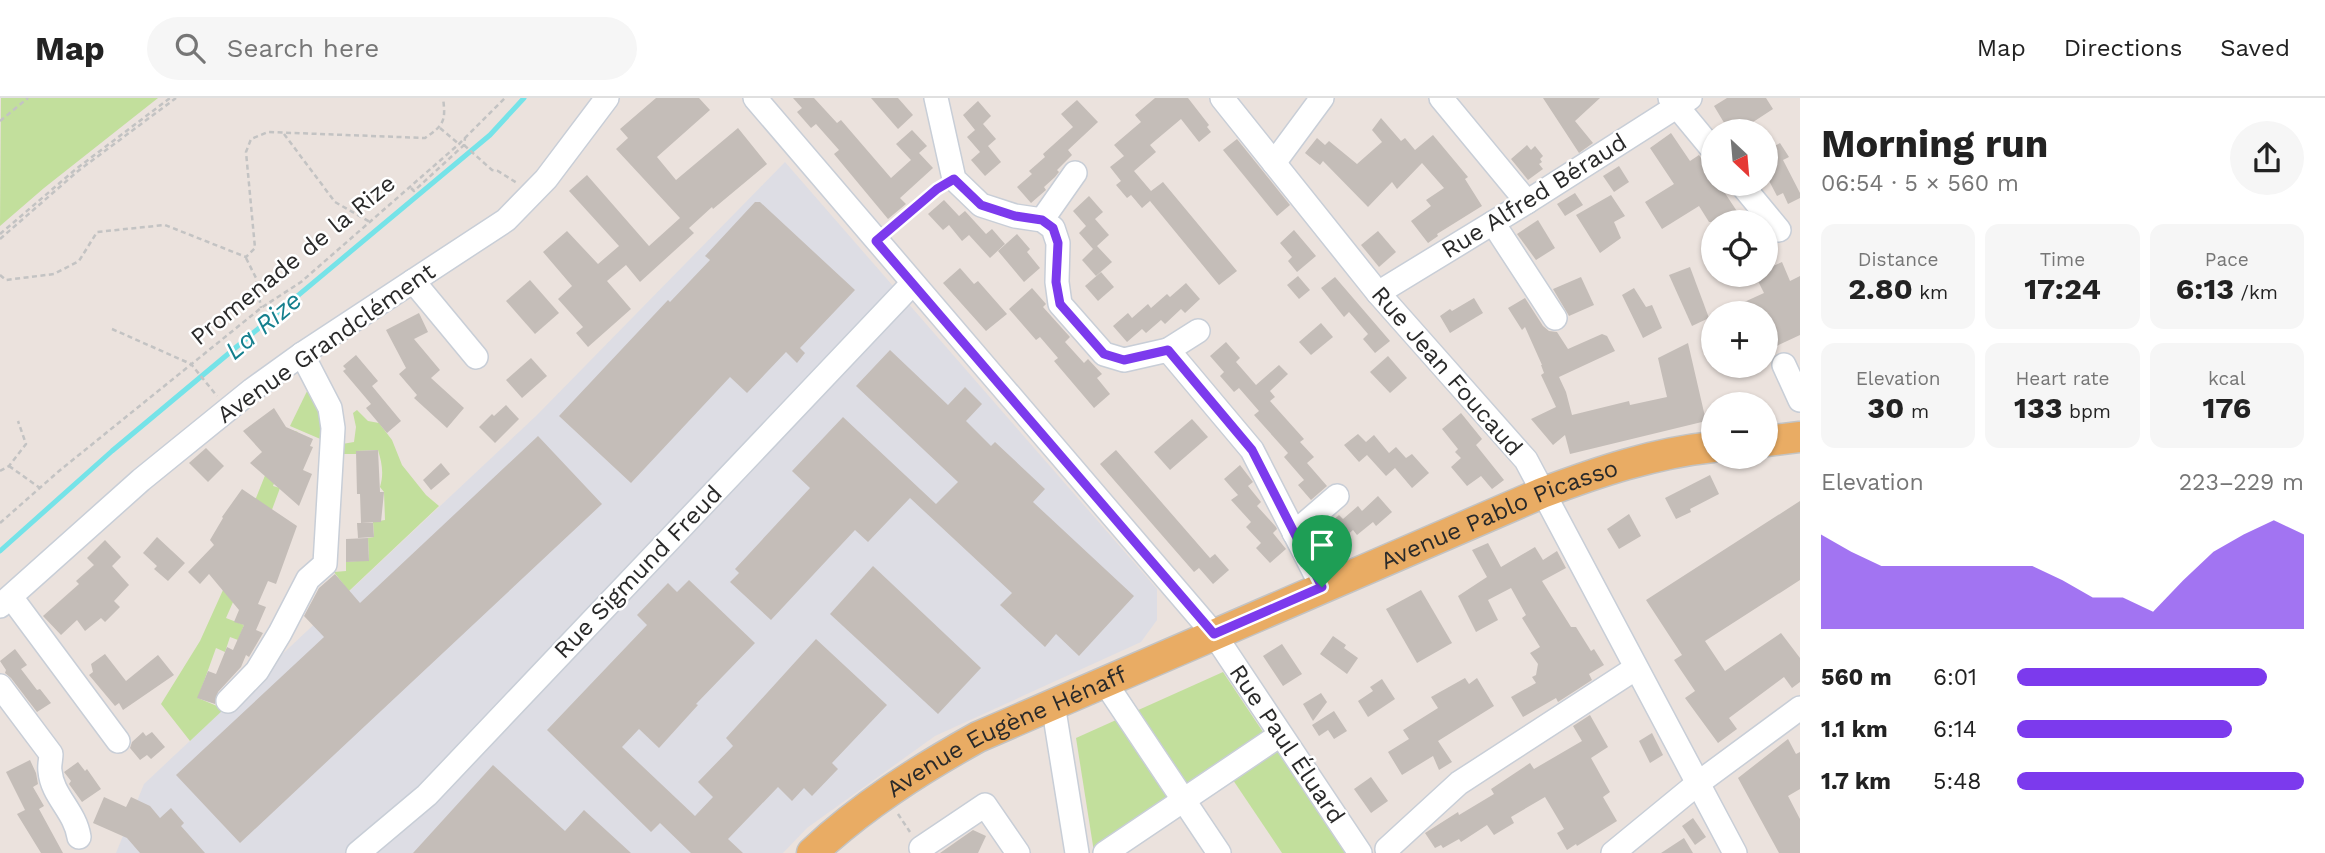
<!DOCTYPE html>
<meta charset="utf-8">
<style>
:root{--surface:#fff;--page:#f6f6f6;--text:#222;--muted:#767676;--line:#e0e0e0;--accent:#7c3aed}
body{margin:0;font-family:"Work Sans",sans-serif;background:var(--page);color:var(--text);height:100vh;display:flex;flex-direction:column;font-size:26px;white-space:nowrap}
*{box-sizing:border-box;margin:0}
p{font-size:23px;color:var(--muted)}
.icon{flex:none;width:38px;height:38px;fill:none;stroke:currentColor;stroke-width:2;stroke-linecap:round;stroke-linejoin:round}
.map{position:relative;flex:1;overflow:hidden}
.sheet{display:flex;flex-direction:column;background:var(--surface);width:525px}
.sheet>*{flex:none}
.needle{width:46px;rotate:154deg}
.tools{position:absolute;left:1701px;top:21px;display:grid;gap:14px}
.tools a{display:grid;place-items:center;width:77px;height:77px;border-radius:50%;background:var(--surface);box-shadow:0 2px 5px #0004;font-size:35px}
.pin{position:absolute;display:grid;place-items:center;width:60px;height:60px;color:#fff;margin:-72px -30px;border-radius:50% 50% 50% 0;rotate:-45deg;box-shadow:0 0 7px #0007}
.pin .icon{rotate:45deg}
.round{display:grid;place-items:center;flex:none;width:74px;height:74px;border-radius:37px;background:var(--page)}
.head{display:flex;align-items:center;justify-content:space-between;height:119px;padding:0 21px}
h1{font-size:38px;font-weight:700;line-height:52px}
.stats{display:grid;grid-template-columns:repeat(3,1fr);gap:10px;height:119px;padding:7px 21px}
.stats div{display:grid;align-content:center;border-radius:14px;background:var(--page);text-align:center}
.stats b{font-size:30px;font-weight:700}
.stats small{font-size:19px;font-weight:400}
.stats p{font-size:19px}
.chart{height:196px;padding:14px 21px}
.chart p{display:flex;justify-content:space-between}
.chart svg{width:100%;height:126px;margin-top:7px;fill:var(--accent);opacity:.7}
ul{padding:0 21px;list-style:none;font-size:23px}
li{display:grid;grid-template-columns:112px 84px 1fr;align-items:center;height:52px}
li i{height:18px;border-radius:9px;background:var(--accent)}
header{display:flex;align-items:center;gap:42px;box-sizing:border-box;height:98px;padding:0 35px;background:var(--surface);border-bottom:2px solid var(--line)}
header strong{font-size:33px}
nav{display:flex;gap:38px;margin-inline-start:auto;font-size:24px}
.search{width:490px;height:63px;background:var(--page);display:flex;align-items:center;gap:18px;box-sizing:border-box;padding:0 24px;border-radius:38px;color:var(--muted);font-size:26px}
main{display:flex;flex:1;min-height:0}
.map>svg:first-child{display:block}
.industrial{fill:#dddde4}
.green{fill:#c2df9c}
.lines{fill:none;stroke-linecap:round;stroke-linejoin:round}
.stream{stroke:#75e3e8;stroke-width:5}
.building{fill:#c4bdb8}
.minor-casing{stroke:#c8ced7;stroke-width:26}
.major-casing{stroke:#c3c3c3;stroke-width:33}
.path{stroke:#c3c3c3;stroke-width:2.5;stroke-dasharray:5 3.5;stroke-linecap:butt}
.minor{stroke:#fff;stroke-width:23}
.major{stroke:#e9ac64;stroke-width:30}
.route-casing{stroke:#fff;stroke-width:14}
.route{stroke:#7c3aed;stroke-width:9}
.labels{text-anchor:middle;stroke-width:5;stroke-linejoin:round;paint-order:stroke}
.street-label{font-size:24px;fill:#2a2a2a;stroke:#fff}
.water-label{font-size:26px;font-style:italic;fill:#147f8d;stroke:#fff}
</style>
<header>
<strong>Map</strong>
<div class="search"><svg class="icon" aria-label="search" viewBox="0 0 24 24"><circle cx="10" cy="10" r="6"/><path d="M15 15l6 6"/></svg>Search here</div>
<nav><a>Map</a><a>Directions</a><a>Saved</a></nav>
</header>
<main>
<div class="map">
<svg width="1800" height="755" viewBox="0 0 1800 755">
<rect width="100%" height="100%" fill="#ebe2dd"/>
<path class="industrial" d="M785 64 1157 491V522L1141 544 935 638 807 730 783 755H116L144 686 536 318Z"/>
<g class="green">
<path d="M1 0H158L44 90 0 128Z"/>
<path d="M311 285 324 311 325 343 290 328Z"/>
<path d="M357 312 368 323 379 325 392 342 402 367 426 397 439 408 313 527 344 487 334 474 346 473V464L369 462 368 440 374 439 373 424 385 422 384 394 380 389C384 376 382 365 378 352L356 353V356H341L342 346 354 344 356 329 353 315Z"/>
<path d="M284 330 298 334 292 340 273 388 280 390 263 436 226 520 244 527 238 542 230 539 225 554 216 550 198 600 224 611 190 643 161 606 200 543 223 492 248 420Z"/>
<path d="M1223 574 1267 640 1094 754 1076 640Z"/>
<path d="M1280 651 1350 755H1282L1233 682Z"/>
</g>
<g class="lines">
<path class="stream" d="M0 453 112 353 490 37 524 0"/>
</g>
<g class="building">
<path d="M656 0H699L710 12 657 59 676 82 738 30 767 66 713 111 712 109 689 130 694 135 640 184 626 167 607 183 631 211 588 249 576 235 583 229 558 201 572 188 543 154 567 133 598 166 619 148 569 93 587 77 649 148 680 120 616 51 628 40 620 31Z"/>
<path d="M793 0H814L837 25 841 22 891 80 911 62 896 46 912 32 927 48 919 55 933 70 900 100 906 106 888 121 834 56 839 52 816 26 811 30 797 14 802 10Z"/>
<path d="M871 0H898L913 17 898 31Z"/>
<path d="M1155 0H1188L1209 27 1207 29 1211 34 1199 44 1181 21 1150 47 1156 54 1134 73 1151 93 1163 84 1237 173 1219 187 1150 103 1142 110 1131 97 1127 100 1116 87 1121 83 1110 69 1124 58 1114 47 1141 24 1135 17Z"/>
<path d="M1543 0H1600L1575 23 1593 45 1579 55Z"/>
<path d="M1727 0H1766L1773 11 1747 28 1752 33H1729L1714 8Z"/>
<path d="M1077 2 1098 24 1068 52 1072 57 1057 72 1059 74 1055 79 1044 89 1046 92 1031 105 1017 89 1032 76 1029 73 1045 59 1043 56 1073 29 1061 16Z"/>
<path d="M978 3 991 18 983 26 996 41 988 48 1001 64 985 78 971 62 980 54 967 39 975 32 963 17Z"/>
<path d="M1381 20 1401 43 1405 40 1415 52 1433 37 1468 79 1465 81 1482 108 1437 136 1438 138 1428 145 1411 123 1431 108 1426 102 1444 90 1422 65 1397 91 1392 84 1368 109 1323 63 1320 67 1305 55 1317 40 1325 47 1329 43 1357 66 1382 44 1372 32Z"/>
<path d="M1671 35 1690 63 1699 57 1713 78V86H1719L1744 124H1709L1699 108 1662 131 1645 104 1674 86 1650 50Z"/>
<path d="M1237 41 1290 107 1277 118 1223 52Z"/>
<path d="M1780 45 1789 59 1783 62 1800 95V100L1788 106 1783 95 1777 98 1766 77V53Z"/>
<path d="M1527 47 1531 52 1535 48 1543 58 1540 61 1542 64 1539 66 1543 71 1528 82 1511 61Z"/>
<path d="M1619 68 1629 84 1614 94 1603 78Z"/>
<path d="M1575 95 1583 107 1565 118 1557 106Z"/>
<path d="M1611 97 1625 118 1614 124 1621 140 1600 155 1576 117Z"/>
<path d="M1089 98 1103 114 1095 121 1109 137 1097 148 1112 164 1096 178 1082 162 1093 151 1079 135 1086 128 1073 113Z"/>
<path d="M944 102 959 118 965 113 986 136 992 131 1005 146 990 160 969 137 962 143 949 127 943 132 928 116Z"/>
<path d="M755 104H760L855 192 800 250 805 255 797 265 786 254 747 295 730 279 631 385 559 318 668 202 670 204 710 162 705 158Z"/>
<path d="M1538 122 1555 150 1536 162 1517 136Z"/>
<path d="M1294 132 1316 158 1297 174 1288 163 1292 159 1280 145Z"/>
<path d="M1378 133 1396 154 1379 169 1361 147Z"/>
<path d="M1017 136 1030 151 1027 154 1040 170 1024 184 998 153Z"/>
<path d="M1782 164 1790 183 1800 178V237L1766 253V215H1720L1764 195 1755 177H1766V171Z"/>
<path d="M1690 169 1709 220 1692 228 1669 177Z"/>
<path d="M960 170 974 186 978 183 1007 216 986 233 943 185Z"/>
<path d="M1101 174 1114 189 1098 203 1085 188Z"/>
<path d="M1298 178 1310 192 1299 201 1287 187Z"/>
<path d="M1335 179 1390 243 1375 255 1363 241 1368 236 1349 214 1344 219 1321 190Z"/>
<path d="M1581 179 1594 207 1569 218 1553 191Z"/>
<path d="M530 182 559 215 535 236 506 203Z"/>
<path d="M1186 185 1200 201 1185 215 1181 211 1165 226 1161 222 1146 235 1142 231 1127 244 1113 228 1128 215 1132 220 1148 206 1151 210 1167 196 1170 199Z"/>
<path d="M1032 190 1046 206 1043 209 1070 239 1065 244 1084 265 1088 261 1102 276 1097 280 1110 296 1094 310 1054 263 1058 260 1040 239 1036 242 1009 211Z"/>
<path d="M1634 190 1646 209 1652 207 1662 230 1643 240 1622 197Z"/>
<path d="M1474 200 1483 215 1450 235 1440 218 1450 211 1452 213Z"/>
<path d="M1525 200 1543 228 1549 233 1557 234 1568 251 1602 236 1607 238 1615 253 1559 279 1566 294 1572 317 1629 303 1630 307 1667 299 1658 260 1688 245 1706 323 1570 356 1565 337 1553 347 1531 321 1556 309 1541 277 1544 275 1541 267H1542L1525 229 1522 232 1508 210Z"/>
<path d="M419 215 428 234 414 241 440 272 431 280 464 310 447 330 414 300 417 297 399 276 406 270 386 232Z"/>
<path d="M1321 225 1333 239 1311 257 1299 244Z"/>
<path d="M1226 244 1240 260 1236 264 1256 287 1279 267 1288 276 1270 293 1275 299 1270 303 1304 341 1300 344 1314 359 1307 365 1327 388 1311 402 1298 387 1304 382 1284 359 1288 355 1254 317 1259 313 1239 290 1234 294 1220 278 1224 274 1210 258Z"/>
<path d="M890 252 948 307 965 289 982 306 966 323 991 348 995 344 1045 391 1033 404 1134 498 1079 558 1056 536 1045 549 1000 507 1012 495 910 400 868 444 855 432 771 522 730 484 739 475 735 471 810 390 792 373 843 319 936 406 958 384 856 288Z"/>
<path d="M356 257 378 283 372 288 401 323 387 335 366 310 371 306 343 273 346 271 343 268Z"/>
<path d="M1388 258 1407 280 1390 295 1370 274Z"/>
<path d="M531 260 547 278 522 300 506 282Z"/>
<path d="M506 307 519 321 495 345 479 329 492 316 494 318Z"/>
<path d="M274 310 286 329 313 341 310 348 313 349 303 372 312 376 299 408 250 365 262 354 243 333Z"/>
<path d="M1461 315 1482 341 1476 347 1504 382 1492 391 1481 378 1467 388 1451 369 1461 360 1455 354 1458 351 1442 331Z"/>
<path d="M1192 321 1208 339 1170 372 1154 354Z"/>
<path d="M1358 336 1366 344 1374 337 1389 355 1396 349 1406 360 1412 356 1429 375 1412 390 1395 370 1386 378 1367 357 1359 364 1344 347Z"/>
<path d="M538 338 602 406 240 745 176 677 324 539 304 518 319 490 335 476 360 505Z"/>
<path d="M206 350 224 368 208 384 189 365Z"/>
<path d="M378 352 380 394H384L381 424 361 425 360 396H357L356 353Z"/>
<path d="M1116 352 1210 460 1215 456 1229 472 1213 486 1199 470 1194 474 1100 366Z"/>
<path d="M441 365 450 376 431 392 423 382Z"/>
<path d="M1240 367 1253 384 1248 388 1261 404 1257 408 1276 429 1277 431 1273 435 1286 451 1270 465 1256 450 1261 445 1246 429 1251 424 1231 402 1238 397 1224 381Z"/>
<path d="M1710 377 1719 396 1690 411 1691 414 1676 421 1665 400Z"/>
<path d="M242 391 297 428 276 486 268 483 258 506 266 509 256 532 263 535 249 559 246 557 241 569 218 594 215 606 197 600 208 573 216 576 227 549 233 552 244 527 234 524 239 512 209 476 200 486 188 474 214 447 210 442 223 420 222 419Z"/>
<path d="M1378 398 1392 414 1376 428 1373 424 1357 437 1353 432 1336 447 1323 431 1339 417 1343 421 1358 408 1362 413Z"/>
<path d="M1800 403V482L1705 543 1725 573 1781 535 1800 560V584L1792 590 1784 579 1729 620 1737 631 1718 645 1685 600 1695 593 1674 562 1682 557 1646 502Z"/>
<path d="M1629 416 1641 438 1619 451 1607 431Z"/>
<path d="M357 425H373L374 439 358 440Z"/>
<path d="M157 439 185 465 168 483 154 471 157 468 143 455Z"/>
<path d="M368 440 369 463 346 464V441Z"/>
<path d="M105 442 121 459 112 468 129 487 114 503 120 509 105 524 101 520 85 533 77 522 61 537 43 518 79 486 76 483 94 467 87 460Z"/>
<path d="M1488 445 1501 469 1535 449 1543 462 1557 453 1566 470 1542 483 1571 529H1576L1591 553 1594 551 1604 567 1589 576 1592 582 1558 604 1556 600 1523 619 1511 599 1536 585 1532 579 1536 577 1538 566 1530 555 1540 549 1522 520 1526 517 1511 490 1488 502 1498 522 1476 534 1458 498 1487 479 1472 452Z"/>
<path d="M873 468 981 570 938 616 830 516Z"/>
<path d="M689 482 755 545 696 606 698 607 659 650 639 631 622 649 695 718 713 699 698 684 733 648 726 640 816 541 887 607 832 665 838 671 812 698 804 690 792 703 778 689 728 741 743 755H691L660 725 651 734 547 632 647 527 637 517 668 485 677 494Z"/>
<path d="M1421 492 1452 545 1417 565 1386 511Z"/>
<path d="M1333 538 1346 547 1344 550 1358 560 1347 576 1320 556Z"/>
<path d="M1282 546 1302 576 1283 588 1263 558Z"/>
<path d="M15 551 27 567 21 571 37 592 40 591 51 605 37 614 11 580 5 575 6 572 0 563Z"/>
<path d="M105 556 126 583 158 557 174 577 123 612 119 605 115 608 89 577 93 574 91 566Z"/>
<path d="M1465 580 1469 586 1477 580 1494 608 1438 643 1452 664 1439 672 1433 658 1402 677 1388 654 1409 641 1403 632 1438 610 1431 599Z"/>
<path d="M1382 581 1395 601 1368 619 1358 603 1373 593 1370 589Z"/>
<path d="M1321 595 1327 604 1313 623 1303 606Z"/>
<path d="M1334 613 1347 633 1334 641 1328 632 1319 638 1312 627Z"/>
<path d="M1590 617 1608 649 1591 660 1610 694 1603 699 1617 723 1577 748 1576 746 1567 752 1557 735 1564 731 1545 699 1511 719 1514 725 1494 737 1487 727 1461 744 1459 741 1443 750 1441 747 1435 750 1425 735 1458 714 1459 717 1494 696 1491 691 1530 665 1534 671 1582 643 1573 628Z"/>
<path d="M143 634 146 638 152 634 165 649 151 661 147 657 140 662 130 650 132 644Z"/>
<path d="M1652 635 1663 657 1650 665 1639 643Z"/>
<path d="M1788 641 1796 656 1800 654V691L1788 698 1800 721V755H1779L1738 680Z"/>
<path d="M30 662 36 675 38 686 33 689 44 708 39 711 63 755H41L17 716 25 712 6 674Z"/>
<path d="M78 664 85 673 87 671 101 691 82 704 69 686 71 683 64 674Z"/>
<path d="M493 667 565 733 584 712 631 755H413Z"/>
<path d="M1371 679 1388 703 1371 715 1354 691Z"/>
<path d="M104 699 126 709 131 699 150 708 160 720 171 710 184 725 181 728 205 755H140L127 740 93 725Z"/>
<path d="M1693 720 1706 739 1695 747 1682 728Z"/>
<path d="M973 732 986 738 978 755H940Z"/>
<path d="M1684 740 1693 755H1661Z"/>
</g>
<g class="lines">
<defs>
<g id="minor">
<path d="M755 0 1214 536 1360 755"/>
<path d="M936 0 954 81 981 107 1015 118 1042 122 1053 130 1058 145 1057 184 1060 206 1104 256 1124 262 1168 252 1252 352 1322 489"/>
<path d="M1222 0 1378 195 1526 362 1735 755"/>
<path d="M1441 0 1527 104"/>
<path d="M1670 0 1713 52"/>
<path d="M1274 65 1322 0"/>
<path d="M1741 86 1779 132"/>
<path d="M1042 122 1075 75"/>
<path d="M1493 125 1555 220"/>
<path d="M413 183 476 259"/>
<path d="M1378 195 1527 104 1690 0"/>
<path d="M1168 252 1198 233"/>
<path d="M1784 267 1800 302"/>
<path d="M1294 435 1337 398"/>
<path d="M11 499 118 643"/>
<path d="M0 508 141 382 252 292 302 256 506 122 546 81 607 0"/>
<path d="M1104 583 1219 755"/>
<path d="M0 588 51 656C51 661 49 668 50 673 52 698 75 713 79 739"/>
<path d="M228 603 257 573 280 535 308 481 325 466 333 330 330 310 302 256"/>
<path d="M1053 606 1077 755"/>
<path d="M921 750 985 707 1018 755"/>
<path d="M1387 751 1459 685 1636 570"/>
<path d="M358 755 427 697 912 186"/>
<path d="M1105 755 1280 637"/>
<path d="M1613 755 1697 686 1800 610"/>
</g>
<g id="major">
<path d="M1766 343 1800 339"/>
<path id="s1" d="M812 755C862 708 919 672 978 639L1542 395C1598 374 1654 355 1713 349"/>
</g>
</defs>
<use href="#minor" class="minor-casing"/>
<use href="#major" class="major-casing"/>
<g class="path">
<path d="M0 23 28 0"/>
<path d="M440 30 459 46"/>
<path d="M284 36 335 104 370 124"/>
<path d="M464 47 492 72 498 73 517 85"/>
<path d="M411 90 414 93 464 47 465 40"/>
<path d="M891 131 939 90"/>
<path d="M0 136 76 71 170 0"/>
<path d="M0 141 78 73 176 0"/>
<path d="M246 160 256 180 261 210"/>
<path d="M0 177 6 182 54 176 79 163 97 134 165 127 246 159 255 150 246 54 251 41 268 34 425 40C444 27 446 23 443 0"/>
<path d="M112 231 191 266 217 298"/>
<path d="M9 368 40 390"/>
<path d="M0 373 9 368 26 346 18 323"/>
<path d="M0 425 59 373 261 210 301 184 459 46 505 0"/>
<path d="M898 716 910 734"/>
</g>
<use href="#minor" class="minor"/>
<use href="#major" class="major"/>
</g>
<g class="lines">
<defs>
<path id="route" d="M954 81 981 107 1015 118 1042 122 1053 130 1058 145 1056 184 1060 206 1104 256 1124 262 1168 252 1252 352 1322 489 1214 536 876 143 937 91Z"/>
</defs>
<use href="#route" class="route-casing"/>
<use href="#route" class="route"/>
</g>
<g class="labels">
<g class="street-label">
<text transform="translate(1534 98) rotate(-32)" y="8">Rue Alfred Béraud</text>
<text transform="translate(293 162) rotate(-39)" y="8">Promenade de la Rize</text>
<text transform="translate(326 245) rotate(-35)" y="8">Avenue Grandclément</text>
<text transform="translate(1447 273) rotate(49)" y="8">Rue Jean Foucaud</text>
<text dy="8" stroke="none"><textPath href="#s1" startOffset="770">Avenue Pablo Picasso</textPath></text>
<text transform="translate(638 474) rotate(-46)" y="8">Rue Sigmund Freud</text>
<text dy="8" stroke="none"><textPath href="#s1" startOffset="231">Avenue Eugène Hénaff</textPath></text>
<text transform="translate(1287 646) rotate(56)" y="8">Rue Paul Éluard</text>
</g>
<g class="water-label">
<text transform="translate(263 227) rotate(-40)" y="9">La Rize</text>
</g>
</g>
</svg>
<div class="tools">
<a><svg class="needle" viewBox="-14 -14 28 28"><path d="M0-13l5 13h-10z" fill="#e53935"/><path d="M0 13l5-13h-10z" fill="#767676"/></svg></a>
<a><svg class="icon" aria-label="locate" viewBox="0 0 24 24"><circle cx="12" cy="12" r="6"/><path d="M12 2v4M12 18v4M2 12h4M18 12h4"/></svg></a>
<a>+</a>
<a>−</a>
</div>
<div class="pin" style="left:1322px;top:489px;background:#1e9e55"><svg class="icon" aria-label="arrive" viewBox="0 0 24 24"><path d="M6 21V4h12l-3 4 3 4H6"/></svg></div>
</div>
<section class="sheet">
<div class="head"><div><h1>Morning run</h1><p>06:54 · 5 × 560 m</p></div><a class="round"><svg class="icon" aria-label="share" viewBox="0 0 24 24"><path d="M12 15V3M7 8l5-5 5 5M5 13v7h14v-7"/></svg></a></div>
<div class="stats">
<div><p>Distance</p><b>2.80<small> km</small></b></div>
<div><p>Time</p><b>17:24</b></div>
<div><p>Pace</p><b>6:13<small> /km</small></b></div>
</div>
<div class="stats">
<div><p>Elevation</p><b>30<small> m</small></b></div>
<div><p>Heart rate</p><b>133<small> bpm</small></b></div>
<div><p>kcal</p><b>176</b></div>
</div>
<div class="chart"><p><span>Elevation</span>223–229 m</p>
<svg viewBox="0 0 160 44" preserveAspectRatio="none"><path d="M0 44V11L10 17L20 22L30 22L40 22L50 22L60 22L70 22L80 27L90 33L100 33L110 38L120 27L130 17L140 11L150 6L160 11V44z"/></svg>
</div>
<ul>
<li><b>560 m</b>6:01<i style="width:87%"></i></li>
<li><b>1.1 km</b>6:14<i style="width:75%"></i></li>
<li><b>1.7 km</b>5:48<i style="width:100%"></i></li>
</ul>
</section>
</main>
